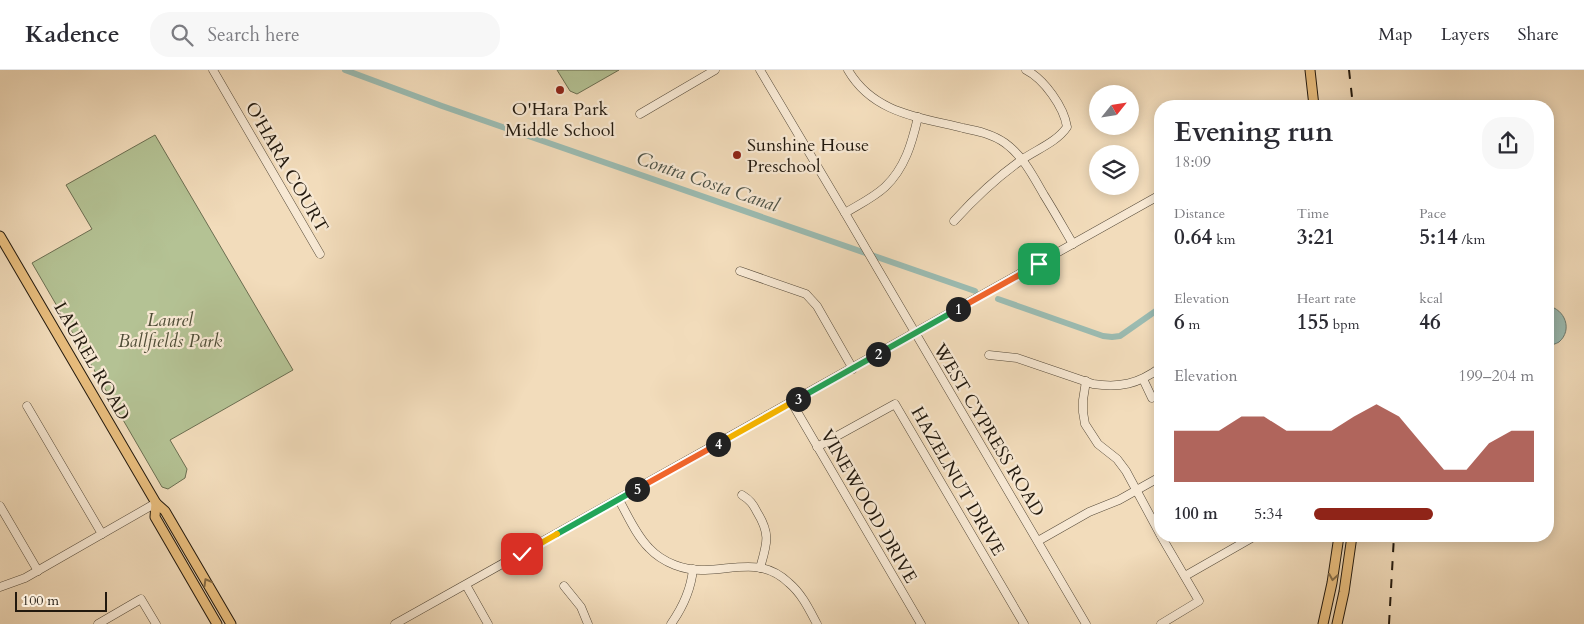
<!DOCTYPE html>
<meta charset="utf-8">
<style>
:root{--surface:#fff;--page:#f7f7f7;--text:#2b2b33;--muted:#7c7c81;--line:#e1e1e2;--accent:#8f2418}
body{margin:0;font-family:Cardo,serif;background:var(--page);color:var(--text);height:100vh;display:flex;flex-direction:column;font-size:19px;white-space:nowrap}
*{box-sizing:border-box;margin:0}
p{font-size:16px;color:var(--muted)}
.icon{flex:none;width:28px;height:28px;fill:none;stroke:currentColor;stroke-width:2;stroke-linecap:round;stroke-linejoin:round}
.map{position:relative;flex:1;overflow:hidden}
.sheet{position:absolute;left:1154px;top:30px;width:400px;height:442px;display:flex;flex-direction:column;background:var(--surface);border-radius:20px;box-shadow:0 2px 12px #0003}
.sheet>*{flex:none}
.needle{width:32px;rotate:60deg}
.tools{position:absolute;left:1089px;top:15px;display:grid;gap:10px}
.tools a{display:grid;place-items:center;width:50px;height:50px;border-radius:50%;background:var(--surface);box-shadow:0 2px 12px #0003;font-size:25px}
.scale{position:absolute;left:15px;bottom:12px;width:92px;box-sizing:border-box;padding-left:5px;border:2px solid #22190e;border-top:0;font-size:14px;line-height:18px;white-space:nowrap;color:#22190e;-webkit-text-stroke:4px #f7e8d3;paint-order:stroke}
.pin{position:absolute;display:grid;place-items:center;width:42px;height:42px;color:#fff;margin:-21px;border-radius:10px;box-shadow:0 2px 8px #0006}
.km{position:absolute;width:25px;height:25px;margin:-12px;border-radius:50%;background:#222;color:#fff;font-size:14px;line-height:25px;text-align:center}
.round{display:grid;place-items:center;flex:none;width:52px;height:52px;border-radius:20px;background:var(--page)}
.headline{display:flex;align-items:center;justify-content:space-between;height:85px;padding:0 20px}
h1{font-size:28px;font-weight:600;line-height:38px}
.stats{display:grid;grid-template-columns:repeat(3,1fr);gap:8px;height:85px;padding:5px 20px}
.stats div{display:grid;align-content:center}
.stats b{font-size:21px;font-weight:600}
.stats small{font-size:14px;font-weight:400}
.stats p{font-size:14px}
.chart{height:140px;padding:10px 20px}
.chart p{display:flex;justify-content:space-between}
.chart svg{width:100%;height:90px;margin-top:5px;fill:var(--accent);opacity:.7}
ul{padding:0 20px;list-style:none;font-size:16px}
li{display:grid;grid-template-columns:80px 60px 1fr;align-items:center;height:38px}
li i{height:12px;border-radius:6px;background:var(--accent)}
header{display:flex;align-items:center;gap:30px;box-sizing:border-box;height:70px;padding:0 25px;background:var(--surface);border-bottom:1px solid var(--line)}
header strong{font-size:24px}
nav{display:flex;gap:28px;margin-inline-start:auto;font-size:18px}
.search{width:350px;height:45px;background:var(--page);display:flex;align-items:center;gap:12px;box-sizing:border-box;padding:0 18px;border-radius:20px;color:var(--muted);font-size:19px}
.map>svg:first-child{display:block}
.green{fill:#b4c294;stroke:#6b6e51}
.water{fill:#9bbbb1;stroke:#6b7a70}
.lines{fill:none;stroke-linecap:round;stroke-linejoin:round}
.canal{stroke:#9bbbb1;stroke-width:6}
.minor-casing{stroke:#564a39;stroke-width:9}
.major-casing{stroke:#22190e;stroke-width:11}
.minor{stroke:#f7e8d3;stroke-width:8}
.major{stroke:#e9be7e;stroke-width:9}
.rail{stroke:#22190e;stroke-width:2;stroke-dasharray:9 9;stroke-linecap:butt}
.oneway{stroke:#866c46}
.split-1-casing{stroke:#fff;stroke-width:10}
.split-2-casing{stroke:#fff;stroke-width:10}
.split-3-casing{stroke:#fff;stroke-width:10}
.split-4-casing{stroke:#fff;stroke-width:10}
.split-5-casing{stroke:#fff;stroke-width:10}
.split-6-casing{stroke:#fff;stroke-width:10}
.split-7-casing{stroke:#fff;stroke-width:10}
.split-1{stroke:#f0652b;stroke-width:6}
.split-2{stroke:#22a559;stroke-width:6}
.split-3{stroke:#22a559;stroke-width:6}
.split-4{stroke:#f5b400;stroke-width:6}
.split-5{stroke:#f0652b;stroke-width:6}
.split-6{stroke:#22a559;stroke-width:6}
.split-7{stroke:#f5b400;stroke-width:6}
.poi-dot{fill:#8f2418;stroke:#f7e8d3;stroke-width:2}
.labels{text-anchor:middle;stroke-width:4.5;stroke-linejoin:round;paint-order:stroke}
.poi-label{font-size:18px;fill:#22190e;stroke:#f7e8d3}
.street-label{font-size:18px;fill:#22190e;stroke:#f7e8d3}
.park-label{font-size:18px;font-style:italic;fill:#4e4c36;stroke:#f7e8d3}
.water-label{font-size:19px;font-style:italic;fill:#4c5247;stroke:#f7e8d3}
</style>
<header>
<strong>Kadence</strong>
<div class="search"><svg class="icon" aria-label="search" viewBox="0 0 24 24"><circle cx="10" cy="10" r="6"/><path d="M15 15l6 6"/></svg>Search here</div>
<nav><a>Map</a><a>Layers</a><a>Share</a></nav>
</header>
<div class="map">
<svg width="1584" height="554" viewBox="0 0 1584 554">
<rect width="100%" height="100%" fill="#f2dcbb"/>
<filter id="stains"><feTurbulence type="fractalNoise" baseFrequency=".004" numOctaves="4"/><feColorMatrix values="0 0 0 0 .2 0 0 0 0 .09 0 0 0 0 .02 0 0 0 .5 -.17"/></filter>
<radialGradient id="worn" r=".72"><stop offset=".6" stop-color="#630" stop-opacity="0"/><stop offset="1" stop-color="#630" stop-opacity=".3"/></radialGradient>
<g class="green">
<path d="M557 0H619L577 24 570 21Z"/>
<path d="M155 65 293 300 170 370 187 399 185 408 168 419 162 417 32 193 92 159 66 115Z"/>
</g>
<path class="water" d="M1548 236C1565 239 1573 260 1559 272 1556 274 1551 275 1548 276Z"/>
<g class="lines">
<g class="canal">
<path d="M345 0 442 36 975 221"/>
<path d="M998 229 1103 266 1112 267 1120 266 1160 238"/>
</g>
<defs>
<g id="minor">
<path d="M213 0 320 184"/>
<path d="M760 0 845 143 1086 554"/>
<path d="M848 0C873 43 918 47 963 58 978 61 992 64 1005 73 1023 86 1033 106 1044 125 1054 141 1063 157 1073 174"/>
<path d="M640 44 715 0"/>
<path d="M845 143C858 135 873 128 885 117 905 98 912 73 918 47"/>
<path d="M954 151C974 129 995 109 1020 91 1035 80 1056 73 1067 57 1064 37 1044 9 1026 0"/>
<path d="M740 201 806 224 817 236 853 299"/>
<path d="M989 285 1017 288 1093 314C1120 318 1138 314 1160 298"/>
<path d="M1143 309 1152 328"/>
<path d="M1086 311 1083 330V342L1085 354 1098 374 1117 389 1126 401 1160 464"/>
<path d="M792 333 921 554"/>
<path d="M27 336 102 464"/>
<path d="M817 377 895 334 1024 554"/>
<path d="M742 425C750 430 753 434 757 442 771 465 767 473 760 498"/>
<path d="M619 430C628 446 636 465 649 478 663 493 685 501 705 500 737 499 763 488 789 513 802 524 809 539 817 554"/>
<path d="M0 436 38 501"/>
<path d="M1038 471 1089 442 1119 430 1160 407"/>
<path d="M1185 506 1255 466"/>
<path d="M466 515 488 554"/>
<path d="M564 516 581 537 588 554"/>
<path d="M0 517 25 508 156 433"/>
<path d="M98 554 141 529 156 554"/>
<path d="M395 554 1160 125"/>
<path d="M671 554C683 537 691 520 693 499"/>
<path d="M1161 554 1199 531 1161 466"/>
</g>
<g id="major">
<path d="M1310 0 1314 36"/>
<path d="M0 166 156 433 165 441 231 554"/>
<path d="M156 433 155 447 217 554"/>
<path d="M1323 554 1332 513 1339 466"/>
<path d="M1337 554 1344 522 1352 466"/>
</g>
</defs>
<use href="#minor" class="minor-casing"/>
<use href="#major" class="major-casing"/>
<use href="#minor" class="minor"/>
<use href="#major" class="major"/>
<g class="rail">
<path d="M1349 0 1353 36"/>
<path d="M1389 554 1394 466"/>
</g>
</g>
<defs><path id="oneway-chevron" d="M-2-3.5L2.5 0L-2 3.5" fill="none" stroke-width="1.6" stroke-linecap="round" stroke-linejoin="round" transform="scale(1.25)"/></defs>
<g class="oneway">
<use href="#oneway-chevron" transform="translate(1333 507) rotate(99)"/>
<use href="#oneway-chevron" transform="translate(207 512) rotate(-120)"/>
</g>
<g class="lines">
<defs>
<path id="split-1" d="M958 239 1039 194"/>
<path id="split-2" d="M878 284 958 239"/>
<path id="split-3" d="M798 329 878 284"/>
<path id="split-4" d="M718 374 798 329"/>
<path id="split-5" d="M637 419 718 374"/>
<path id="split-6" d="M557 464 637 419"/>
<path id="split-7" d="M522 484 557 464"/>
</defs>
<use href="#split-1" class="split-1-casing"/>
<use href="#split-2" class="split-2-casing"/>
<use href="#split-3" class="split-3-casing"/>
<use href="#split-4" class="split-4-casing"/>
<use href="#split-5" class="split-5-casing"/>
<use href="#split-6" class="split-6-casing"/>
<use href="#split-7" class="split-7-casing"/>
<use href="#split-1" class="split-1"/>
<use href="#split-2" class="split-2"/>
<use href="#split-3" class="split-3"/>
<use href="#split-4" class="split-4"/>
<use href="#split-5" class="split-5"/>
<use href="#split-6" class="split-6"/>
<use href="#split-7" class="split-7"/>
</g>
<g class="poi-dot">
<circle cx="560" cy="20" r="5"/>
<circle cx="737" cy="85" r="5"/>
</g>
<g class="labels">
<g class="poi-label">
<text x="560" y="45">O'Hara Park<tspan x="560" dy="21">Middle School</tspan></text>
<text x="747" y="81" text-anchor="start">Sunshine House<tspan x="747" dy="21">Preschool</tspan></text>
</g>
<g class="street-label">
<text transform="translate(287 97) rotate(60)" y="6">O'HARA COURT</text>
<text transform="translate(92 291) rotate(60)" y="6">LAUREL ROAD</text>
<text transform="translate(989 360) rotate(59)" y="6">WEST CYPRESS ROAD</text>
<text transform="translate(958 411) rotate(60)" y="6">HAZELNUT DRIVE</text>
<text transform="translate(869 436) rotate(60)" y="6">VINEWOOD DRIVE</text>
</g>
<g class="park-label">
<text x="170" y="256">Laurel<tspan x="170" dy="21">Ballfields Park</tspan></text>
</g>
<g class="water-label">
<text transform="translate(708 111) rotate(19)" y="7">Contra Costa Canal</text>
</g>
</g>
<rect width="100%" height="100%" filter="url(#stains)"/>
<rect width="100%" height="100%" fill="url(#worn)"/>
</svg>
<div class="tools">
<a><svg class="needle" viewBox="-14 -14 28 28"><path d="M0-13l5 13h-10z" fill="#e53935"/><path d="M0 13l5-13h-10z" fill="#7c7c81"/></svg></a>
<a><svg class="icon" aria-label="layers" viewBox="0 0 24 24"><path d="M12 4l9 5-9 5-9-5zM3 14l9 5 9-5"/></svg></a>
</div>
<div class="scale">100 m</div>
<div class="pin" style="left:1039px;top:194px;background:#1e9e55"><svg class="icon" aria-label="arrive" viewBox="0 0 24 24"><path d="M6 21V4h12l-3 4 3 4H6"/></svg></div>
<div class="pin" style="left:522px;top:484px;background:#d93025"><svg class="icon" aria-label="check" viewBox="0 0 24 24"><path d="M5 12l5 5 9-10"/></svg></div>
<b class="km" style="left:958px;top:239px">1</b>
<b class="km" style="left:878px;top:284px">2</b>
<b class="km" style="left:798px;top:329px">3</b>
<b class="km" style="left:718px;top:374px">4</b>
<b class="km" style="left:637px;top:419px">5</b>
<section class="sheet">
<div class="headline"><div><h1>Evening run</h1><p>18:09</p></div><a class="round"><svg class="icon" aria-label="share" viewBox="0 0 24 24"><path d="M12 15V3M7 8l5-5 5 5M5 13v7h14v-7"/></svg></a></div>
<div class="stats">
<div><p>Distance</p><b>0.64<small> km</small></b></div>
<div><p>Time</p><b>3:21</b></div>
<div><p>Pace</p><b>5:14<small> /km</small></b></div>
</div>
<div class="stats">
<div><p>Elevation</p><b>6<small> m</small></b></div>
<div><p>Heart rate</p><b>155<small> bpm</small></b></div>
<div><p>kcal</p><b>46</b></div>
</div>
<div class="chart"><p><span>Elevation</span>199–204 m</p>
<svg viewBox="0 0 160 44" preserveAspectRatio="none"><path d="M0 44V19L10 19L20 19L30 12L40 12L50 19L60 19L70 19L80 12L90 6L100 12L110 25L120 38L130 38L140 25L150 19L160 19V44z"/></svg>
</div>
<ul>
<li><b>100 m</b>5:34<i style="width:54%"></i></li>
</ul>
</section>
</div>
